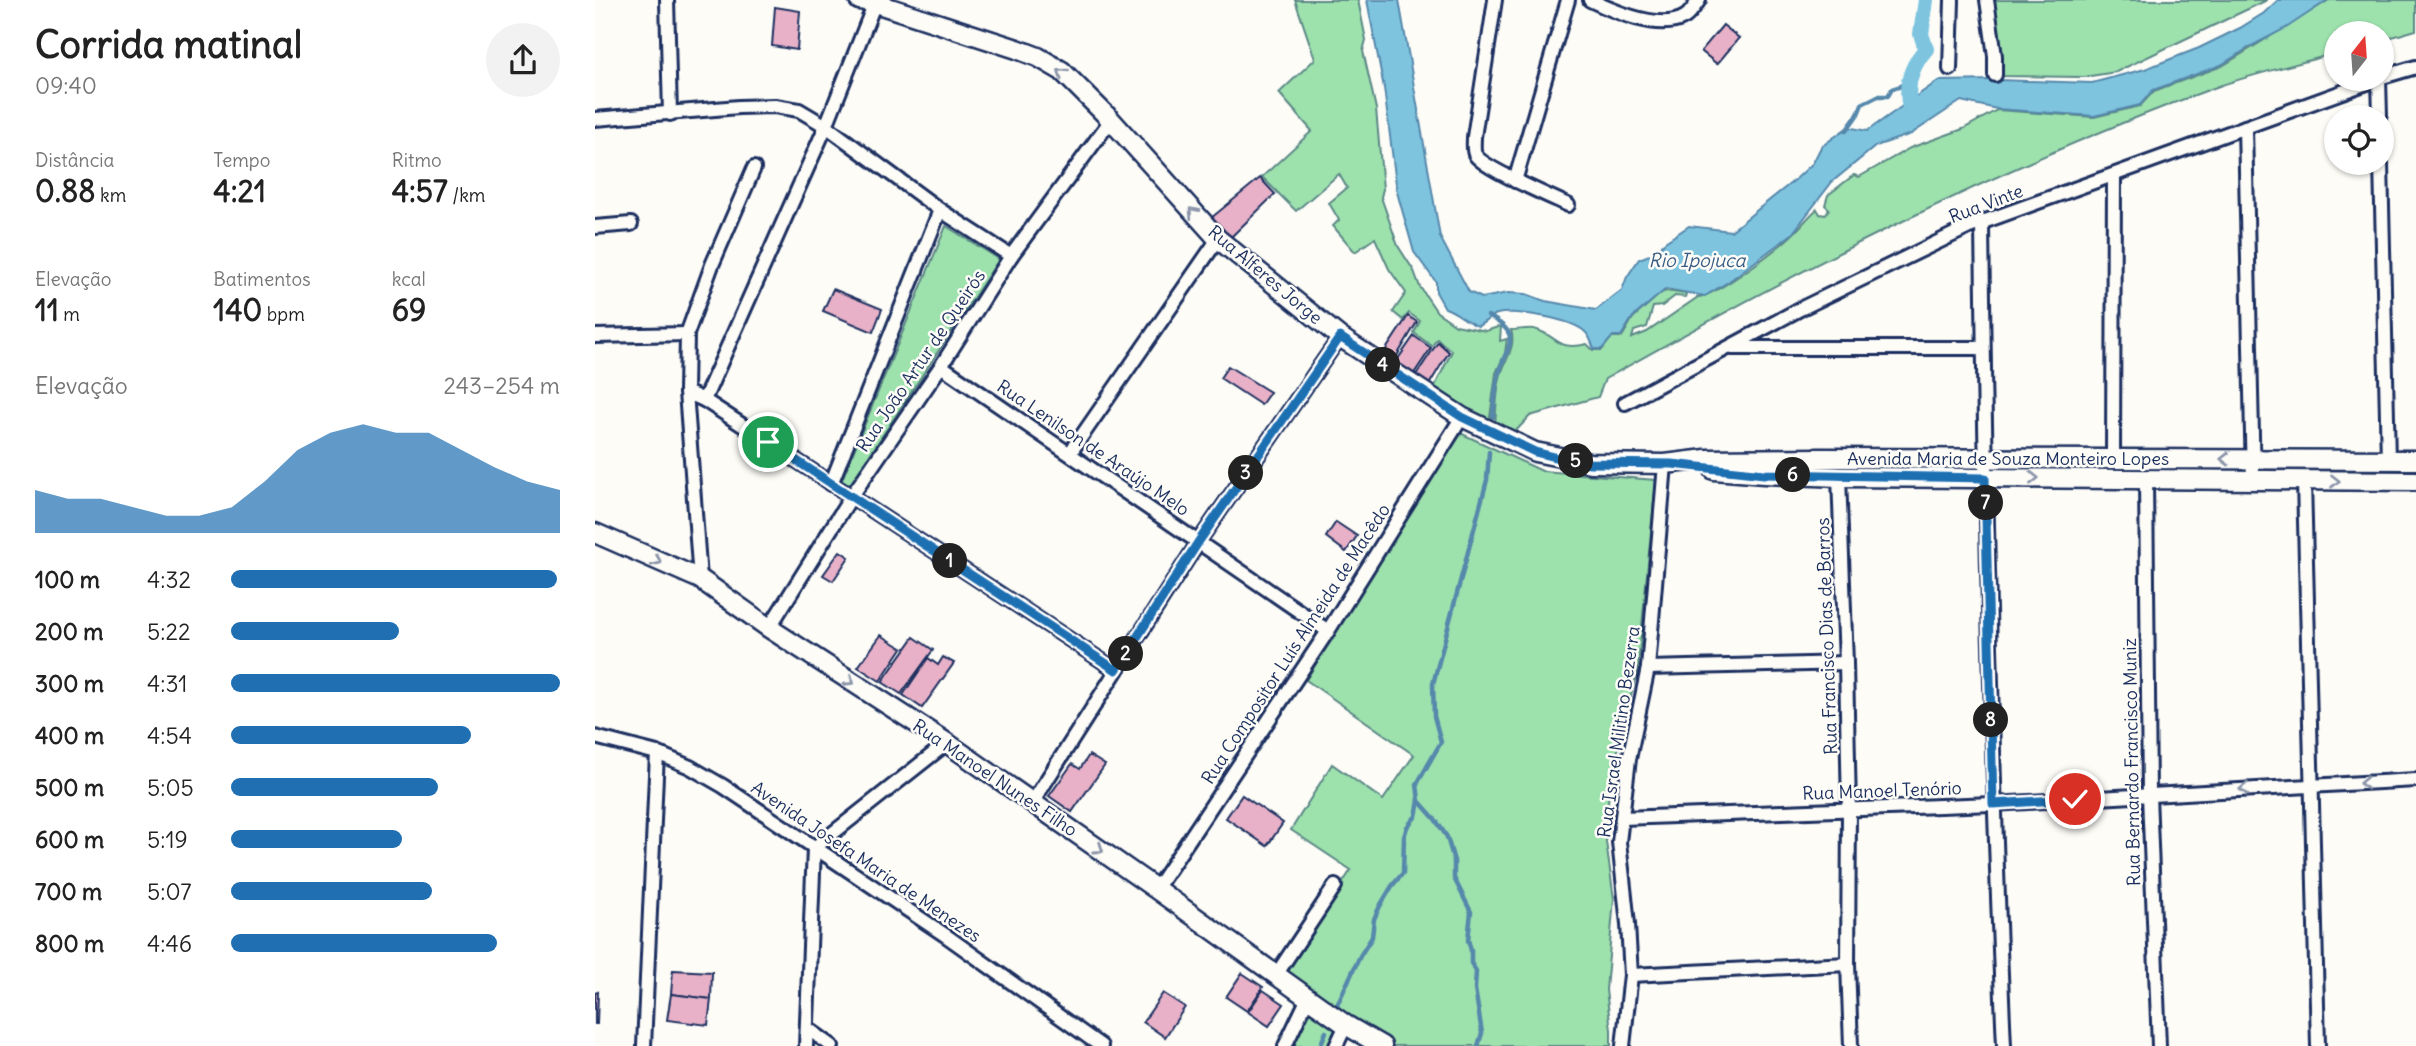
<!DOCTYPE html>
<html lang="pt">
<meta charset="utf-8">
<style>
:root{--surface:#fff;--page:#f2f2f2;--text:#222;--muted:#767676;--accent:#1f6fb2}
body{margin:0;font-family:Delius,sans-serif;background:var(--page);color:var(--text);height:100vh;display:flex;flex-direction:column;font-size:26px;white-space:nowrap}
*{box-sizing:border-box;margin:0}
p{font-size:23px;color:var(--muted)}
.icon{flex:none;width:38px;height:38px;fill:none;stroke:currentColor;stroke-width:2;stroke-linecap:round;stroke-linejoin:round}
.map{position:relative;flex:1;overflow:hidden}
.sheet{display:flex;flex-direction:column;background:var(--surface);width:595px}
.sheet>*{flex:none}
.needle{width:46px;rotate:17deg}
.controls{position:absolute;left:1729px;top:21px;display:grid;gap:14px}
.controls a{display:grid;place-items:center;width:70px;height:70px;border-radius:50%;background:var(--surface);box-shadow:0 2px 5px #0004;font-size:35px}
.pin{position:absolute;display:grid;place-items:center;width:60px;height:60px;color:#fff;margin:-30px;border:4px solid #fff;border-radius:50%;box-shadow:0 2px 7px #0007}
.km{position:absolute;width:35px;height:35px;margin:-18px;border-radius:50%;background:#222;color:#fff;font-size:19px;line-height:35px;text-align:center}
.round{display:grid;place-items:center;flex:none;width:74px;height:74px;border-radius:37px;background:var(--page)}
.head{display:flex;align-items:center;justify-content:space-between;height:119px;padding:0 35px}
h1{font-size:38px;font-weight:800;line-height:52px}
.figures{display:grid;grid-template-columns:repeat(3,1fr);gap:10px;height:119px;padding:7px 35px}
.figures div{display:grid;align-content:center}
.figures b{font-size:30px;font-weight:800}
.figures small{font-size:19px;font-weight:400}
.figures p{font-size:19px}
.chart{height:196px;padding:14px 35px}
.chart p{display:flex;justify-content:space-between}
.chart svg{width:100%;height:126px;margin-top:7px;fill:var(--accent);opacity:.7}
ul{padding:0 35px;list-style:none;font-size:23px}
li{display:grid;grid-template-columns:112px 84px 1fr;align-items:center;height:52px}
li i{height:18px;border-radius:9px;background:var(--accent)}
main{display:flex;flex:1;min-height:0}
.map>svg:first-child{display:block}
.green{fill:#9de1ad;stroke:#5c8886;stroke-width:2}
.water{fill:#7ec4df;stroke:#5688ab;stroke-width:2}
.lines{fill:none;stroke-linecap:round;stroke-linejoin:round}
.stream{stroke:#5688ab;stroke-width:4.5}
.canal{stroke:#7ec4df;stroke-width:16}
.building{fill:#e8b1c8;stroke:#1b2f5e;stroke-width:2}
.street-casing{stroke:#1b2f5e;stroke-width:18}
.secondary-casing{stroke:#1b2f5e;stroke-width:23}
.street{stroke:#fdfcf7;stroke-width:12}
.secondary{stroke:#fdfcf7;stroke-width:18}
.oneway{stroke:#8c96aa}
.route-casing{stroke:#fff;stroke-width:14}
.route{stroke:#1f6fb2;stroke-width:9}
.labels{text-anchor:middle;stroke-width:5;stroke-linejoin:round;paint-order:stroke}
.street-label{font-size:18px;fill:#1b2f5e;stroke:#fdfcf7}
.water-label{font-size:19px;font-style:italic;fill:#395c85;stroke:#fdfcf7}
</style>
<main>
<section class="sheet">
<div class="head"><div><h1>Corrida matinal</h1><p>09:40</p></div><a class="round"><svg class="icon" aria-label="share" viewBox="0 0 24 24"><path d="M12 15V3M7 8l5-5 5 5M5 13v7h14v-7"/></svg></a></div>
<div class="figures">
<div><p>Distância</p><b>0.88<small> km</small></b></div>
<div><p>Tempo</p><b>4:21</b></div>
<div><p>Ritmo</p><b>4:57<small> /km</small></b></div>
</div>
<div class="figures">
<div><p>Elevação</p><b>11<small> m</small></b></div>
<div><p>Batimentos</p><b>140<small> bpm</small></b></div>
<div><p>kcal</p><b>69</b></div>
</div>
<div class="chart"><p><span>Elevação</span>243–254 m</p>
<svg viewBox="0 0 160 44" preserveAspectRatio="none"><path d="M0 44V29L10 32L20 32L30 35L40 38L50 38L60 35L70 26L80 15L90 9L100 6L110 9L120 9L130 15L140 21L150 26L160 29V44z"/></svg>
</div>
<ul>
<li><b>100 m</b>4:32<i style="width:99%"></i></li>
<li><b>200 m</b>5:22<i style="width:51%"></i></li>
<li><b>300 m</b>4:31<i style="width:100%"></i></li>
<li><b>400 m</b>4:54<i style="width:73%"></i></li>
<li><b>500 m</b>5:05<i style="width:63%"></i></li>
<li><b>600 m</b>5:19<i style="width:52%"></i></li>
<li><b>700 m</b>5:07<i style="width:61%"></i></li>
<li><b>800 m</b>4:46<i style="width:81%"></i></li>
</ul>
</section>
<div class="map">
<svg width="1821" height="1046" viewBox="0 0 1821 1046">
<rect width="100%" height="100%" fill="#fdfcf7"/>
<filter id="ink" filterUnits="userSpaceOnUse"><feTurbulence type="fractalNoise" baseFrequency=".0143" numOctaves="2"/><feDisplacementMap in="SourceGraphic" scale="14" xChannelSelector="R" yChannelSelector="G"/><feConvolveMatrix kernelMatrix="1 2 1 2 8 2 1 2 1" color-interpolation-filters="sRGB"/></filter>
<g filter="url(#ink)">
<g class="green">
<path d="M700 0H763L771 40 768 51 781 109 788 189 786 197 803 246 819 271 825 287 842 312 861 325 891 331 906 326 905 341 912 339 910 353 901 373 894 425 838 390 857 351 842 339 837 346 819 333 825 321 814 313 808 320 798 312 811 293 794 269 780 238 760 252 738 226 744 220 734 203 752 188 744 174 701 211 667 177 717 131 684 93 720 59Z"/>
<path d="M1399 0H1672L1521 72 1489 77 1404 76 1405 55Z"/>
<path d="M1734 0H1821V30L1787 40V33H1741V53C1703 64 1662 73 1624 86 1409 164 1208 267 1010 379L1003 397 935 416 916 436 900 429C901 412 901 395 905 378 908 363 922 347 916 330 923 330 933 328 939 329 963 335 961 352 992 344L998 350H1007L1017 337H1027L1038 318 1066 293 1071 291 1091 294 1090 297 1080 296 1067 306 1058 307 1052 327 1039 331 1037 338 1052 332 1103 297C1120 297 1185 247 1199 233 1207 225 1214 216 1222 209L1225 214 1230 215 1234 209 1230 205 1233 195 1259 175 1264 177 1315 148 1368 129 1402 110 1499 117 1545 106 1559 91 1627 66Z"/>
<path d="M351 226 404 259 255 485 246 482Z"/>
<path d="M863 432 947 471 1061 480 1043 667 1014 787 1011 842 1019 899 1011 990 1016 1030V1046H797L754 1021 687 974 756 870 696 830 737 764 788 800 819 755 711 680Z"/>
<path d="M714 1008 744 1028 735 1046H696Z"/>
</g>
<path class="water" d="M772 0H804L845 237 874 292 887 298 913 293 931 294 950 301 1001 310 1027 290 1032 277 1044 259 1057 254 1070 242 1094 226 1136 231 1201 179 1218 163 1226 147 1253 127 1272 131 1343 81 1402 80 1497 83 1550 69 1604 48 1645 28 1669 13 1683 0H1733L1691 28 1658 45 1626 65 1558 90 1545 105 1499 116 1402 109 1366 101 1316 134 1281 146 1237 182 1197 234 1133 282 1110 296 1071 289 1038 317 1026 336H1018L1007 349H999C997 344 995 337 992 334 981 319 919 309 902 314 896 316 889 323 883 326 870 322 863 312 850 308L841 292V282L819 252 802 192 789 88Z"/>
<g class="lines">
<g class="stream">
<path d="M1251 131 1263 114 1267 104 1283 96H1293L1297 89 1306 86 1316 73"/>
<path d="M893 316C931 336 910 346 903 377 900 390 899 404 898 417"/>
<path d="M824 801 840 819 852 837 859 861V878L876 912 873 940 876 950V963L881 971 880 989 887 1033 883 1046"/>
<path d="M741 1007 765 956 777 937 779 919 785 906 797 886 808 873 809 837 812 827 821 816 824 801 822 784 846 742 839 716 838 684 892 480 894 452"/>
<path d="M725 1046 731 1032"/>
</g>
<path class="canal" d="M1315 108C1310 86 1316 66 1331 49L1326 34 1331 0"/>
</g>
<g class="building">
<path d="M180 7 205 11 202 50 177 46Z"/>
<path d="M1128 25 1144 38 1122 64 1106 51Z"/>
<path d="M665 178 680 194 635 238 616 218Z"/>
<path d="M238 289 287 309 278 332 228 311Z"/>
<path d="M813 316 822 322 797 364 786 357Z"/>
<path d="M819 336 836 348 816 378 798 366Z"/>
<path d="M843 342 854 352 832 388 819 378Z"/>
<path d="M633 366 675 392 666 405 625 378Z"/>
<path d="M741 522 762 536 751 552 731 537Z"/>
<path d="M245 551 254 557 238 581 228 575Z"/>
<path d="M286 635 307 648 285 681 263 667Z"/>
<path d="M319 637 338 650 306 694 287 682Z"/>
<path d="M348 657 359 663 327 708 308 695 333 658 343 665Z"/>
<path d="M494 755 510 765 477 812 454 796 477 764 485 769Z"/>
<path d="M647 795 688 823 672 846 631 818Z"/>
<path d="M78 970 117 972 116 999 76 994Z"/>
<path d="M647 973 668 987 652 1011 631 997Z"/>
<path d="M668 990 689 1004 674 1026 653 1012Z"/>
<path d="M3 992 2 1024H0V993Z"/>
<path d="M568 993 590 1007 570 1037 548 1022Z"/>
<path d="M76 994 116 999 113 1025 72 1020Z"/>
</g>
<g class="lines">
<defs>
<g id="street">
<path d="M72 0 75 114"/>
<path d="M900 0 879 137C879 142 878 150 880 154 885 167 957 197 973 205"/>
<path d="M995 0C1018 11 1065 32 1090 17 1095 14 1100 6 1104 0"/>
<path d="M1392 0 1400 56V75"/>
<path d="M1355 69 1357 0"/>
<path d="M1787 77 1821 67"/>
<path d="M1784 79 1785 117"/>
<path d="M0 119 144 107 180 106 204 110 231 126 345 210 416 256"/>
<path d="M1650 127 1658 479"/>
<path d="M1786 163 1793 460"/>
<path d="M920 181 973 0"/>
<path d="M1387 222C1390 497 1397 771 1409 1046"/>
<path d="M0 227 36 224"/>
<path d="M0 336 92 334"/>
<path d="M1137 348H1388"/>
<path d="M346 366 733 631"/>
<path d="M91 392 109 400 521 670"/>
<path d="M109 400 231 126 281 0"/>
<path d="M1030 403 1205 309 1374 227 1783 79"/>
<path d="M475 453 623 239"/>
<path d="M1518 459 1519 175"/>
<path d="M1244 477 1251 663 1254 810 1253 964 1256 1046"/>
<path d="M1551 478 1554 795 1564 1046"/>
<path d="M1709 481 1723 1046"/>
<path d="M236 484 345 210"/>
<path d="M105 579 91 392 92 334 117 265 159 168"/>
<path d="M174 628 256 497 346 366 416 256 516 120"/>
<path d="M1053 668 1251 663"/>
<path d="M0 737 62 753 95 767 128 786 350 935 506 1046"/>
<path d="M437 803 604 541 745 337"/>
<path d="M1027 818 1398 804 1821 780"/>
<path d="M561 889 733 631 867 417"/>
<path d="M681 975 740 886"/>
<path d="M1036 975 1253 964"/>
<path d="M212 1028 237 1046"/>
<path d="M49 1046 62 753"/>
<path d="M211 1046 219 848 352 743"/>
<path d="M690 1046 713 998"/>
<path d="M741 1046 751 1025"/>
<path d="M1028 1046 1036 975 1033 924 1024 842 1034 759 1053 668 1070 464"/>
</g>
<g id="secondary">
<path d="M264 0 280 3 422 49 443 57 467 71 516 120 623 239 745 337 867 417 940 452 995 463 1070 464 1111 459 1225 458 1821 460"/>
<path d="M1119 470 1169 474 1244 477 1821 481"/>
<path d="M0 533 105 579 174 628 352 743 561 889 751 1025 787 1046"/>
</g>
</defs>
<use href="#street" class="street-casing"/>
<use href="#secondary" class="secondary-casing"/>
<use href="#street" class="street"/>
<use href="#secondary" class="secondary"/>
</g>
<defs><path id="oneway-chevron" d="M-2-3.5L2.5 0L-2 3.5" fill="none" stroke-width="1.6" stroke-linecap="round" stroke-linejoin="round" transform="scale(1.75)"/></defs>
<g class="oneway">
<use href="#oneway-chevron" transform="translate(467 73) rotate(-143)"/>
<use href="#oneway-chevron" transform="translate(598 212) rotate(-132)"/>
<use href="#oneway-chevron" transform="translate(1630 459) rotate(180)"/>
<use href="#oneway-chevron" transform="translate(1439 478)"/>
<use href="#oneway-chevron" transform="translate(1740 481)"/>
<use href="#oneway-chevron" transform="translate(62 561) rotate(24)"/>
<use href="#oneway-chevron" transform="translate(255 681) rotate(33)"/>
<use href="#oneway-chevron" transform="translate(1769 783) rotate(177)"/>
<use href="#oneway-chevron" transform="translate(1649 789) rotate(177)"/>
<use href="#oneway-chevron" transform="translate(504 849) rotate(35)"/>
</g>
</g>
<g class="lines" filter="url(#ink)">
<defs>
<path id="route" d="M173 442 521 670 604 541 745 337 867 417 940 452 971 460 995 463 1077 464 1169 474 1390 478 1398 804 1480 799"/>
</defs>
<use href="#route" class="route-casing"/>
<use href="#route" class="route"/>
</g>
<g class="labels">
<g class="street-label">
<text transform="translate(1391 204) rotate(-21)" y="6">Rua Vinte</text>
<text transform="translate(670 275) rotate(40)" y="6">Rua Alferes Jorge</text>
<text transform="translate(326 361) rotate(-56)" y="6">Rua João Artur de Queirós</text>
<text transform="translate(498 448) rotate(34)" y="6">Rua Lenilson de Araújo Melo</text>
<text x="1413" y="465">Avenida Maria de Souza Monteiro Lopes</text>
<text transform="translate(1232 636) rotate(-92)" y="6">Rua Francisco Dias de Barros</text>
<text transform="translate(701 644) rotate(-57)" y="6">Rua Compositor Luís Almeida de Macêdo</text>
<text transform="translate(1024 732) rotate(-82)" y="6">Rua Israel Militino Bezerra</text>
<text transform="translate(1537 762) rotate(-91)" y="6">Rua Bernardo Francisco Muniz</text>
<text transform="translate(400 778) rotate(34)" y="6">Rua Manoel Nunes Filho</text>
<text transform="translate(1287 791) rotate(-2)" y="6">Rua Manoel Tenório</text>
<text transform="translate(271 862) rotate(34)" y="6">Avenida Josefa Maria de Menezes</text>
</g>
<g class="water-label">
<text x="1102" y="267">Rio Ipojuca</text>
</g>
</g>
</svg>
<div class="controls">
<a><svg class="needle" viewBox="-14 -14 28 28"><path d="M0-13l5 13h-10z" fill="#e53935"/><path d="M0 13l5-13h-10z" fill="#767676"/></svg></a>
<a><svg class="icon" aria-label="locate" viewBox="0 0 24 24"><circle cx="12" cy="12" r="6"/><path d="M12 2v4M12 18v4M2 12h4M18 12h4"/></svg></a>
</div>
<div class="pin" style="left:173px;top:442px;background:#1e9e55"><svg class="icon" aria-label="arrive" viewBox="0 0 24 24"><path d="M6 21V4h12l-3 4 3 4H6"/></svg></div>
<div class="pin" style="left:1480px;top:799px;background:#d93025"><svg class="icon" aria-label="check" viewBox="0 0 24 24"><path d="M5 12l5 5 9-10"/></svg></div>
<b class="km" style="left:355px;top:561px">1</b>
<b class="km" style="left:531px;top:654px">2</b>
<b class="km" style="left:651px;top:473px">3</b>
<b class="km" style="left:788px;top:365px">4</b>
<b class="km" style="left:981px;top:461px">5</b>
<b class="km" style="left:1198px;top:475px">6</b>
<b class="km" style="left:1391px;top:503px">7</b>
<b class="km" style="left:1396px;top:720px">8</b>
</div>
</main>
